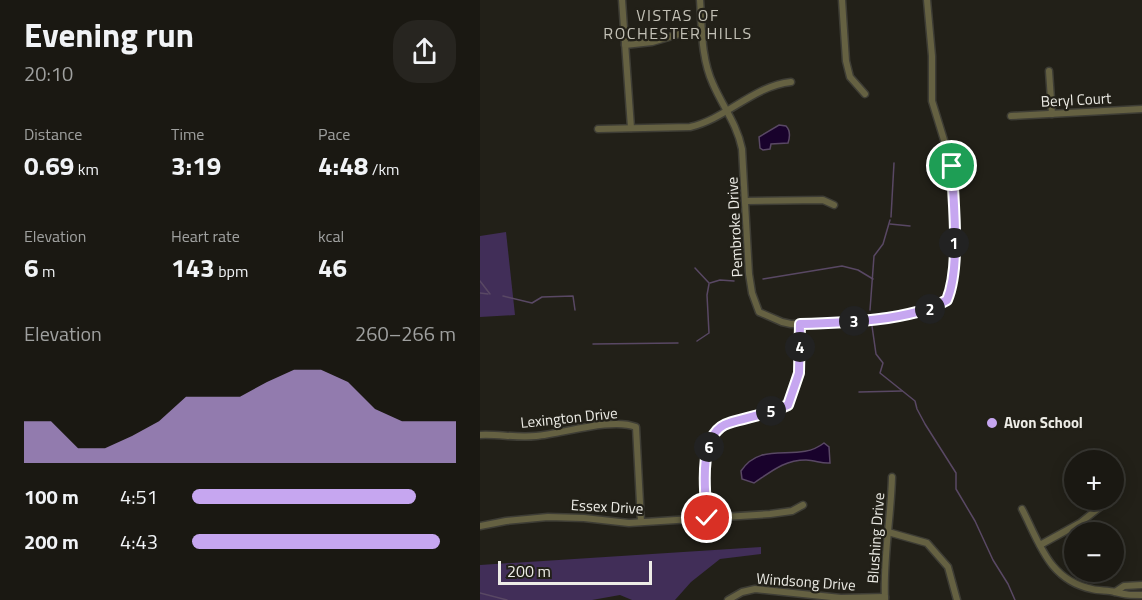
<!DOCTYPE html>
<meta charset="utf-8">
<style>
:root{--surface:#1a1812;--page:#272520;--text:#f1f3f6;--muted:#9fa09f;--line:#383732;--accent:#c6a6f0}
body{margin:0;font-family:"Titillium Web",sans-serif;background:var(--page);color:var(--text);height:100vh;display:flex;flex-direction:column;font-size:22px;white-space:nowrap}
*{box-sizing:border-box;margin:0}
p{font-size:20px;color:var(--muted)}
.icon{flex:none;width:33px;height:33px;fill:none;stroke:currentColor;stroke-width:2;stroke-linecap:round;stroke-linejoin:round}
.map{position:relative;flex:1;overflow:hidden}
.details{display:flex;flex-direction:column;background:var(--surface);width:480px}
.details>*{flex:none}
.tools{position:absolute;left:584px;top:450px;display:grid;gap:12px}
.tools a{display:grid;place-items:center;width:60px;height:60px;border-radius:50%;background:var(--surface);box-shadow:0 3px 15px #0003,0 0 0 2px var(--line);font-size:30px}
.scale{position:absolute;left:18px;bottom:15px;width:154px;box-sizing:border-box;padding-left:6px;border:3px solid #edece6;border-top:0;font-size:16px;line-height:21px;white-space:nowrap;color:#edece6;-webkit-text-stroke:4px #222018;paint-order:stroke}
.pin{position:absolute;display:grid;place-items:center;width:51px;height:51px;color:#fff;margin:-26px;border:3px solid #fff;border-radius:50%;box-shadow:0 2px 6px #0007}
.km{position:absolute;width:30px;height:30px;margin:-15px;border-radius:50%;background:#222;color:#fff;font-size:16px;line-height:30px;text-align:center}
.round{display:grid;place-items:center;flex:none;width:63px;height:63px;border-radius:24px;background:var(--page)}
.head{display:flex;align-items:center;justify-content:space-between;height:102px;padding:0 24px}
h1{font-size:33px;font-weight:700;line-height:45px}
.metrics{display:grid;grid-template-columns:repeat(3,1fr);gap:9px;height:102px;padding:6px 24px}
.metrics div{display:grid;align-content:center}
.metrics b{font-size:26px;font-weight:700}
.metrics small{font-size:16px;font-weight:400}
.metrics p{font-size:16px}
.chart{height:168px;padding:12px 24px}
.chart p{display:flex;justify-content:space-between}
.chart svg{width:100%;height:108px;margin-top:6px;fill:var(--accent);opacity:.7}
ul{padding:0 24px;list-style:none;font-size:20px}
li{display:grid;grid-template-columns:96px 72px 1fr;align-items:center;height:45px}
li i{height:15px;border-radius:8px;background:var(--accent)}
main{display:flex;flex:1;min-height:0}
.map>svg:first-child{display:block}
.green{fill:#412e58}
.water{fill:#19022c;stroke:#594864;stroke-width:1.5}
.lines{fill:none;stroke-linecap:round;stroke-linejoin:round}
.stream{stroke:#594864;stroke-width:1.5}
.street-casing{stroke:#3e3d35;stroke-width:9}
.street{stroke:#656142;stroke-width:6}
.route-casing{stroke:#fff;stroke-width:12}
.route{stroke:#c6a6f0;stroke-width:8}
.poi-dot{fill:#c6a6f0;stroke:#222018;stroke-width:2}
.labels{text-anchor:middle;stroke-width:4.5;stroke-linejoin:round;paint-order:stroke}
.street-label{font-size:15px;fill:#edece6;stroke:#222018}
.poi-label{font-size:15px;font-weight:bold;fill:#edece6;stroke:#222018;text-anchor:start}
.neighbourhood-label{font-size:16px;letter-spacing:1.5px;fill:#c3c1b6;stroke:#222018}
</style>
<main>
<section class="details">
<div class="head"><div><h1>Evening run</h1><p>20:10</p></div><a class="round"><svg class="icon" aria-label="share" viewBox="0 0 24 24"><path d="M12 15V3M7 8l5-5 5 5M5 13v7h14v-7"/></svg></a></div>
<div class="metrics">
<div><p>Distance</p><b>0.69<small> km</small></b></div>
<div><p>Time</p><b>3:19</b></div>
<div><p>Pace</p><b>4:48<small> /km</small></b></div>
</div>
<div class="metrics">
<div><p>Elevation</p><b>6<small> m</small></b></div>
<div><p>Heart rate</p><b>143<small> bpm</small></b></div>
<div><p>kcal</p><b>46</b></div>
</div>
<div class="chart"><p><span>Elevation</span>260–266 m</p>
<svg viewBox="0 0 160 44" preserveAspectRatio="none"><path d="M0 44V27L10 27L20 38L30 38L40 33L50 27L60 17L70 17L80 17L90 11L100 6L110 6L120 11L130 22L140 27L150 27L160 27V44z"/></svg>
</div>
<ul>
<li><b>100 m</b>4:51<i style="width:85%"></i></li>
<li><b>200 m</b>4:43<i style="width:94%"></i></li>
</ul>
</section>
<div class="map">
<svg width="662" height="600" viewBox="0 0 662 600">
<rect width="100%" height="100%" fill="#222018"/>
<g class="green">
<path d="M26 232 35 315 0 317V236Z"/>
<path d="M281 547V554L240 559 211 582 195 600H152L140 595 112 600H0V565Z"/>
</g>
<g class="water">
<path d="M299 125 306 126C310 130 310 137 308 143L291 144 290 149 283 150 280 148 279 137Z"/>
<path d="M344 443 349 447 350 463C342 464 335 460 326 460 304 460 292 471 274 483L262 479 261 471C282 439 317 464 344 443Z"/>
</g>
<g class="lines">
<g class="stream">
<path d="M411 217 414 163"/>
<path d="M410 224 430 226"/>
<path d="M215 268 229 283"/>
<path d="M283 279 362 266 378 270 393 279"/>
<path d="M0 281 10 294"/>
<path d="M230 283 240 280 254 281"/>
<path d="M0 293 8 294"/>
<path d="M23 296 52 303 62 297 93 296 95 310"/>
<path d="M390 310 394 256 403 244 410 220"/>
<path d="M392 326 396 354 403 363 400 373 435 401 437 409 445 424 476 473V489L495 521 513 560 528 584 535 600"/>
<path d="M217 341 229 333 227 295 229 284"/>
<path d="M113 344 198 343"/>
<path d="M379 392 422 391"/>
<path d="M0 593 27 600"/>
</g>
<defs>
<g id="street">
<path d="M142 0 151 128"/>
<path d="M220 0C222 28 221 58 233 84 243 107 257 124 262 149L269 274 272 293 279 312 302 322 311 324 362 322 437 313 467 300 471 291 475 266 472 166 452 101V56L447 0"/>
<path d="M362 0 366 61 370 77 385 94"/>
<path d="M145 45 172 42 199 34 222 32"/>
<path d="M569 71 572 114"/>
<path d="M531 116 662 109"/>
<path d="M118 129 210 127C246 119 273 86 311 82"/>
<path d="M266 201 343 200 354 205"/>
<path d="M0 435C19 434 37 438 56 436 82 434 132 417 156 427L161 522"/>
<path d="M542 509C560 544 569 580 612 589 619 591 628 590 635 592 647 595 649 595 662 595"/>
<path d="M227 518C225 490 217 438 247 423L307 405 319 373 320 324"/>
<path d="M0 526 26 521 68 517 104 518 149 523 290 514 312 511 323 505"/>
<path d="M408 532 447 543 468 567 477 600"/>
<path d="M560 545 600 523 620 507"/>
<path d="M635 592 644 586 662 585"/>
<path d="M405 599C403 558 411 518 412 477"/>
<path d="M248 600 262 592 275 589 361 598 405 597"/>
</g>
</defs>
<use href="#street" class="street-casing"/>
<use href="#street" class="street"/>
</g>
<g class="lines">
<defs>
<path id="route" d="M227 518C225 493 217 432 249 423 268 417 289 414 308 405L319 373 320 324C361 323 432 321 467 300 481 266 473 203 472 166"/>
</defs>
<use href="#route" class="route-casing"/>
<use href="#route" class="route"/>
</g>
<circle class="poi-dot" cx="512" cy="423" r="6"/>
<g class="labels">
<g class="street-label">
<text transform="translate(596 100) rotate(-3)" y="5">Beryl Court</text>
<text transform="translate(255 227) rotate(-93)" y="5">Pembroke Drive</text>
<text transform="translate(89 418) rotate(-6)" y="5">Lexington Drive</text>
<text transform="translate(127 507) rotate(3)" y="5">Essex Drive</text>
<text transform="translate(396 538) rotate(-86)" y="5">Blushing Drive</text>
<text transform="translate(326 582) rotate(4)" y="5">Windsong Drive</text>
</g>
<g class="poi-label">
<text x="524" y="428">Avon School</text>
</g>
<g class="neighbourhood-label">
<text x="198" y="21">VISTAS OF<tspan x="198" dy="18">ROCHESTER HILLS</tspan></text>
</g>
</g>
</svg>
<div class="tools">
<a>+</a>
<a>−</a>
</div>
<div class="scale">200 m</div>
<div class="pin" style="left:472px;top:166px;background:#1e9e55"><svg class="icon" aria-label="arrive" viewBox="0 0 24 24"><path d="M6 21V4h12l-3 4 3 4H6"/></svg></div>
<div class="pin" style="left:227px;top:518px;background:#d93025"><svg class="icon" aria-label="check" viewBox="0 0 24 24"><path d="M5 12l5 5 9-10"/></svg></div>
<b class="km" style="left:474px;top:243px">1</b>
<b class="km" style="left:450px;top:309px">2</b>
<b class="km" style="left:374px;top:321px">3</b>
<b class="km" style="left:320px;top:347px">4</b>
<b class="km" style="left:291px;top:411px">5</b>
<b class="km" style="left:229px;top:447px">6</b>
</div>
</main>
